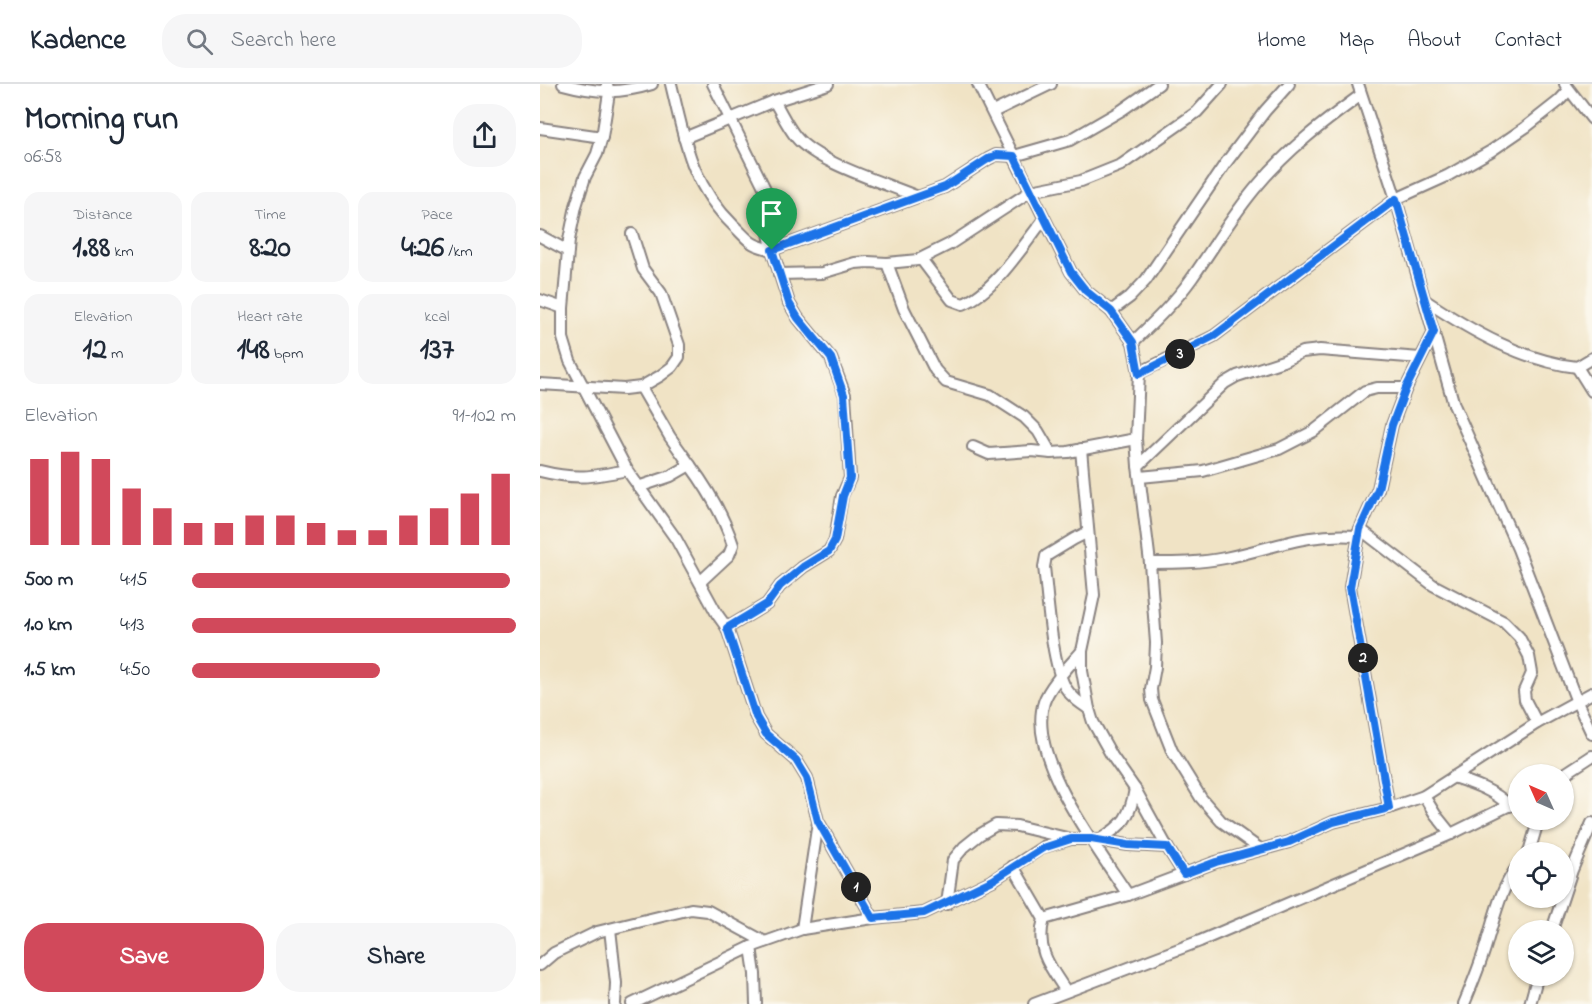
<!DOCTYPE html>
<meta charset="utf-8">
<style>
:root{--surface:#fff;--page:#f6f6f7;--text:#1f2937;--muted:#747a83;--line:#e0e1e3;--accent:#d1495b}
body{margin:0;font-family:"Indie Flower",sans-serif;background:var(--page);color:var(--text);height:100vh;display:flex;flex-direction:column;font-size:22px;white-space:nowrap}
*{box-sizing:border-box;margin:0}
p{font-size:20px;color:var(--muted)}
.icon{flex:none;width:33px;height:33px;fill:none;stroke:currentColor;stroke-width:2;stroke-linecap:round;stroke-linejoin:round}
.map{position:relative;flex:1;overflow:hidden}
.details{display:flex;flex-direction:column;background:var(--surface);width:540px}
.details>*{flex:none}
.needle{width:39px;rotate:315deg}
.tools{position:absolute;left:968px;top:680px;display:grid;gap:12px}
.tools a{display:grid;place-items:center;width:66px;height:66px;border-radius:50%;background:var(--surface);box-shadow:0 2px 4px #0004;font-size:30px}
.pin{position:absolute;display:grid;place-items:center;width:51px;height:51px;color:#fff;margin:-62px -26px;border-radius:50% 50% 50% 0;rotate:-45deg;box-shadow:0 0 6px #0007}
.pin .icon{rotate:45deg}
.km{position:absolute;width:30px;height:30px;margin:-15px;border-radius:50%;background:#222;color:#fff;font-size:16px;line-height:30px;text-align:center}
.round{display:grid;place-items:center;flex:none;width:63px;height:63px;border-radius:24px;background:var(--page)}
.overview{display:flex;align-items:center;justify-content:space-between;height:102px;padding:0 24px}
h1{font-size:33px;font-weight:700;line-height:45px}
.stats{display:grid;grid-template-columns:repeat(3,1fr);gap:9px;height:102px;padding:6px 24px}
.stats div{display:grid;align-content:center;border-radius:15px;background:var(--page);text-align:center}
.stats b{font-size:30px;font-weight:700}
.stats small{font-size:16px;font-weight:400}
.stats p{font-size:16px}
.chart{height:168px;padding:12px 24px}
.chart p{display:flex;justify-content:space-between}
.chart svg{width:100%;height:108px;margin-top:6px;stroke:var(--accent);stroke-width:6}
.primary-button{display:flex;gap:12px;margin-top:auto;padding:12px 24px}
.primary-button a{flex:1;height:69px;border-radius:24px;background:var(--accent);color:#fff;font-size:24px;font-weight:700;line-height:69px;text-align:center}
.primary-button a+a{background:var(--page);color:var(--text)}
ul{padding:0 24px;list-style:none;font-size:20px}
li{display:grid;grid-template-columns:96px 72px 1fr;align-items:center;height:45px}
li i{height:15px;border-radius:8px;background:var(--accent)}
header{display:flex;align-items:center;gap:36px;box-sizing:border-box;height:84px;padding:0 30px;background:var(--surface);border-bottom:2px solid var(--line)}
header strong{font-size:28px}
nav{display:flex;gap:33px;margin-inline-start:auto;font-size:21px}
.search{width:420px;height:54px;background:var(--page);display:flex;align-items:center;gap:15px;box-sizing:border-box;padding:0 21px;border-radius:24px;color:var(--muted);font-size:22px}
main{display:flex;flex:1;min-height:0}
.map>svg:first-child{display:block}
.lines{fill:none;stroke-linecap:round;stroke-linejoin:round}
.street-casing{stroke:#898280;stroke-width:14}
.street{stroke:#fff;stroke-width:10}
.route-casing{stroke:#fff;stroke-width:12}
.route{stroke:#1a73e8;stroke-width:8}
</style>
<header>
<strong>Kadence</strong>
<div class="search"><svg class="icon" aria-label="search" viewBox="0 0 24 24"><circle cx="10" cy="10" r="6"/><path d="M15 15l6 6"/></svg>Search here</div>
<nav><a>Home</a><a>Map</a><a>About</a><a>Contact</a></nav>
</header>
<main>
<section class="details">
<div class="overview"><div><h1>Morning run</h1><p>06:58</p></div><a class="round"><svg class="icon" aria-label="share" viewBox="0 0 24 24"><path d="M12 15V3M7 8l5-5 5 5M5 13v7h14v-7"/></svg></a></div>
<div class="stats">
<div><p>Distance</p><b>1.88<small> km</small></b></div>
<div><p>Time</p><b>8:20</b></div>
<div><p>Pace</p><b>4:26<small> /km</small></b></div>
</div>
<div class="stats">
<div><p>Elevation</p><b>12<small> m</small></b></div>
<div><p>Heart rate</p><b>148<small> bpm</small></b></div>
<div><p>kcal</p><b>137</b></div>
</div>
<div class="chart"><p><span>Elevation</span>91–102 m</p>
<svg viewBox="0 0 160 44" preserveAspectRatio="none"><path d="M5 44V9M15 44V6M25 44V9M35 44V21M45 44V29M55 44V35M65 44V35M75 44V32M85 44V32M95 44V35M105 44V38M115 44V38M125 44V32M135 44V29M145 44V23M155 44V15"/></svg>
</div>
<ul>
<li><b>500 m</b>4:15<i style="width:98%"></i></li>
<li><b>1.0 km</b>4:13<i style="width:100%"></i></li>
<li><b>1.5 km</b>4:50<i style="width:58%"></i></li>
</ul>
<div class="primary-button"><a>Save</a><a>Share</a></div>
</section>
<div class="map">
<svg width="1052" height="920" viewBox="0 0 1052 920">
<rect width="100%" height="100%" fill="#fbf7ec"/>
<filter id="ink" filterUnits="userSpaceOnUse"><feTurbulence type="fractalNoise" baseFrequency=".0167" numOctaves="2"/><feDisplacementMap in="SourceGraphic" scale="12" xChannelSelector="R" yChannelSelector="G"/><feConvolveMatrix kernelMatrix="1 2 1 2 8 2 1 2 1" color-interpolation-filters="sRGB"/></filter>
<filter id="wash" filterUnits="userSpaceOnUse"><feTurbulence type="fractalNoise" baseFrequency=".008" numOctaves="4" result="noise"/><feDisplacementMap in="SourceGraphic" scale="24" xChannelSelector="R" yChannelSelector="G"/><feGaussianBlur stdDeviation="1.35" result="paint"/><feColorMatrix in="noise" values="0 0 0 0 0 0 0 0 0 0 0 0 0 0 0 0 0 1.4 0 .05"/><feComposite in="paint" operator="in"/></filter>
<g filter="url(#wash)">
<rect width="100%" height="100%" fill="#f0e3c5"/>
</g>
<g filter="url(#ink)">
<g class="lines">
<defs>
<g id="street">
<path d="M23 0C56 9 80 10 112 0"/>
<path d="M67 0 69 9 62 53 57 70 45 93 36 122 29 156 23 224V254L30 277 87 386 136 455 177 530 187 544 216 633 226 650 256 676 267 694 278 737 333 834"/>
<path d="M131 0C145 57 150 99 194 142 211 158 208 160 232 166L405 103 448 75 456 71 474 72 530 56 582 26 619 0"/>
<path d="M173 0 229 113 231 125 228 143 232 166 249 219 258 234 291 274 305 311 310 394 302 412 295 456 289 467 263 483 240 502 227 520 187 544"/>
<path d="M438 0 531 188 546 207 571 227 593 258 599 289 596 355 598 382 610 479 616 559 615 583 611 605 612 616 632 667 661 714 681 737 720 765"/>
<path d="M818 0 856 115 914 321 978 465 1037 618 1052 650"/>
<path d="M1025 0 1052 35"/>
<path d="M234 17C241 28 247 42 256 53 277 79 345 99 378 113"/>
<path d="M453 28 511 0"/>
<path d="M0 44 62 53"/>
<path d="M144 54 234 17 288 0"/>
<path d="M0 152 28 167"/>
<path d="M381 175 412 216 423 220C454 208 483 162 504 135"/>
<path d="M347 179 364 225 395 286 406 298 450 311 484 333 498 347 511 369"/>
<path d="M239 190 282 189 315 179 328 178 347 179 378 176 410 160 491 107 541 97 581 81 657 28 682 0"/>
<path d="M0 216 23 224"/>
<path d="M886 217C930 246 983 277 1037 283L1052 274"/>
<path d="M571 227 590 213 606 196 685 80 725 27 749 0"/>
<path d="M593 258C614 238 635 218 652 194 674 163 693 130 718 101 748 65 784 38 821 11"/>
<path d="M1037 283 1052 307"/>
<path d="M599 289 674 252 856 115 907 92 951 67 986 43 1019 17 1029 6"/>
<path d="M0 300 84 305 101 303 120 292 132 283 139 273V261L121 209 103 185 92 150"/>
<path d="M433 363 449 370 492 367 511 369 528 368 596 355"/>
<path d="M541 365 554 511 542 567V587L549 625 553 638 572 672 595 705 627 763"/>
<path d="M150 381C167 404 184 433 193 461L189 471 160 498"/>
<path d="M598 382 685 299 697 292 743 277 762 268 780 266 880 274"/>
<path d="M0 387C36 396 52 393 87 386"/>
<path d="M600 393 663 387 739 365 774 347 825 307 837 304H866"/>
<path d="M98 403 131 392 150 381 130 353 101 303"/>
<path d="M820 445 893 501 964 538 979 553 989 572 992 589 984 607 985 616 997 639"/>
<path d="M548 448 534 455 506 472 504 483C508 515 511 576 525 603 531 613 540 619 549 625"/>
<path d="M610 479C636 479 660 479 685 474 734 464 766 448 818 452"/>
<path d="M542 567C530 581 509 602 504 618 486 673 559 766 588 811"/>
<path d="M1023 691 1052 672"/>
<path d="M913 693C935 700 953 706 970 722"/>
<path d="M884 712 895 730 911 750"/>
<path d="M849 724 810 503 820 445 838 405 852 341 866 304 894 248"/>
<path d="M559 756C584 741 590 733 595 705"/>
<path d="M989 768 997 741 996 735"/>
<path d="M473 782 504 835C495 865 510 883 526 907"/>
<path d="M407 820 413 776 424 763 439 751 456 741 477 742 531 755"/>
<path d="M504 835 588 811 676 778 749 758 793 738 849 724 884 712 997 639 1052 609"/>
<path d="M70 845 76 899 75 920"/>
<path d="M262 845 278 738"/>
<path d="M1012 846 1032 786 1052 739"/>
<path d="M211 863 215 890 216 920"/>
<path d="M0 881 14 869 57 848 151 825 168 827 223 857"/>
<path d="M92 920 211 863 262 845 333 834 384 829 453 796 503 763 531 755H551L588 761 627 763 644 790"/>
<path d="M494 920 660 857 911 750 978 717"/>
<path d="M924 920C933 898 942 877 948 854 956 828 961 804 978 782"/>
<path d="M990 920 998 891"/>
</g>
</defs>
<use href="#street" class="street-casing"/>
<use href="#street" class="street"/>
</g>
</g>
<g class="lines" filter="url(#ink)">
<defs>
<path id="route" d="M456 71 474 72 531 188 546 207 571 227 593 258 599 290 674 252 856 115 894 248 866 304 852 341 838 405 820 445 810 503 849 724 793 738 749 758 676 778 644 790 627 763 588 761 551 755H531L503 764 453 796 384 829 333 834 278 737 267 694 256 676 226 650 216 633 187 544 227 520 240 502 263 483 289 467 295 456 303 412 310 394 304 311 291 274 258 234 249 219 232 166 405 103 448 75Z"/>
</defs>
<use href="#route" class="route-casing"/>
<use href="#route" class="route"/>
</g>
</svg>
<div class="tools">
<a><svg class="needle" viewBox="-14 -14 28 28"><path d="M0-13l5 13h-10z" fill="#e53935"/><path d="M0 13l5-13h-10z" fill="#747a83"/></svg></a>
<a><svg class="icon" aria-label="locate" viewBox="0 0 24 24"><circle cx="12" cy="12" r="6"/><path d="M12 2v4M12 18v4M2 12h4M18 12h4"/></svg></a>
<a><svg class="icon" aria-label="layers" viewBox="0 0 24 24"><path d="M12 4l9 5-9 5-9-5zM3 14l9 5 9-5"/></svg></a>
</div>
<div class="pin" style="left:232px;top:166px;background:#1e9e55"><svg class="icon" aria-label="arrive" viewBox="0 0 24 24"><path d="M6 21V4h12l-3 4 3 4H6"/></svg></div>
<b class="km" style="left:316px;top:803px">1</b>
<b class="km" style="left:823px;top:574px">2</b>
<b class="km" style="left:640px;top:270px">3</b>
</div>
</main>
